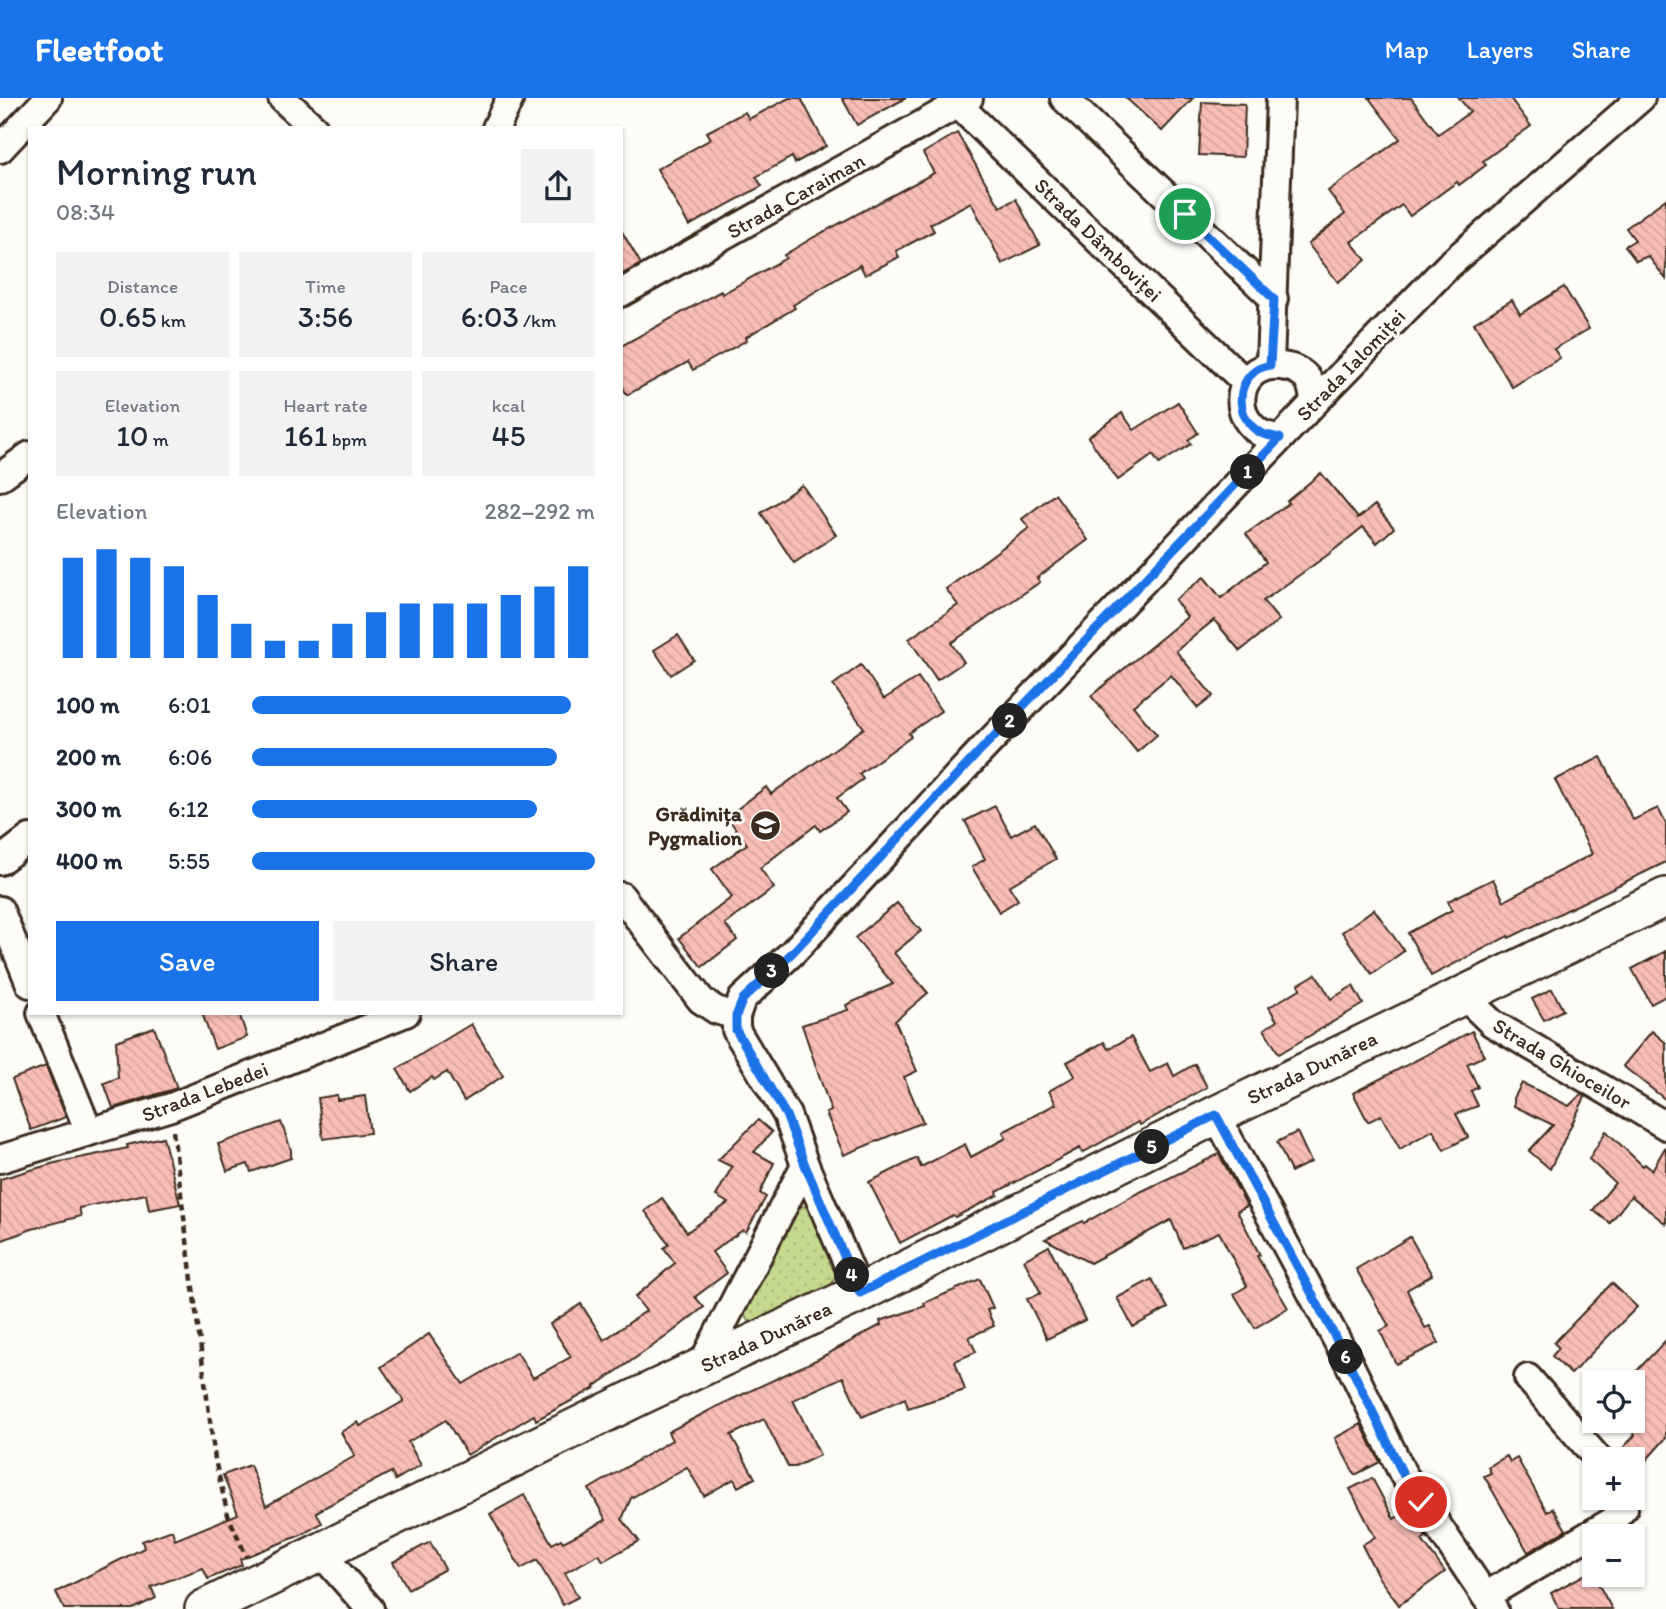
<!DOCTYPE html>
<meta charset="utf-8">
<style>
:root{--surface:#fff;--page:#f2f2f3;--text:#1f2937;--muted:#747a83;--accent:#1a73e8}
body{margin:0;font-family:Itim,sans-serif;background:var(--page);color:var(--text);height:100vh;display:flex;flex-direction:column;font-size:26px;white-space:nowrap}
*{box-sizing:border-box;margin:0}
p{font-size:23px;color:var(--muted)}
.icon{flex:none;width:38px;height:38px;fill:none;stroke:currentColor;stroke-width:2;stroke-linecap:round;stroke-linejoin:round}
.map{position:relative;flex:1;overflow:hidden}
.details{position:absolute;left:28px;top:28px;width:595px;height:889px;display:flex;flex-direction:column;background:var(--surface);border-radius:0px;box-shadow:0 2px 5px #0004}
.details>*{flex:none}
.buttons{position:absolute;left:1582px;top:1272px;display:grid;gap:14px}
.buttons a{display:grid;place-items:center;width:63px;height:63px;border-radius:0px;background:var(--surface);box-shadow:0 2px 5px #0004;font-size:35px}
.pin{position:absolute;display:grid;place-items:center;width:60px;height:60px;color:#fff;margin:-30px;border:4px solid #fff;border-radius:50%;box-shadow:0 2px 7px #0007}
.km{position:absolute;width:35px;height:35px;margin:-18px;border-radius:50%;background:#222;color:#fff;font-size:19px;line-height:35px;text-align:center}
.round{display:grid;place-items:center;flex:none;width:74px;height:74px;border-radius:0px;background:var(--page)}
.overview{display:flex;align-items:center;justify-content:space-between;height:119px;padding:0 28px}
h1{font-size:38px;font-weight:600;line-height:52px}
.stats{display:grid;grid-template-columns:repeat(3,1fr);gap:10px;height:119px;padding:7px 28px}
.stats div{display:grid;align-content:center;border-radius:0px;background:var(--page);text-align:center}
.stats b{font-size:30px;font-weight:600}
.stats small{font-size:19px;font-weight:400}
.stats p{font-size:19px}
.chart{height:196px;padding:14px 28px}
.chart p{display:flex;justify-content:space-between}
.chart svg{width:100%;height:126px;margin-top:7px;stroke:var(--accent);stroke-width:6}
.cta{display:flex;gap:14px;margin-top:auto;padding:14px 28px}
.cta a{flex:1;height:80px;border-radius:0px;background:var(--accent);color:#fff;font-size:28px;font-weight:600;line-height:80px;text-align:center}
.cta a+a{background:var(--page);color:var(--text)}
ul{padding:0 28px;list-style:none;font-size:23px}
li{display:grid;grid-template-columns:112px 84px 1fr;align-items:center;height:52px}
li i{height:18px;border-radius:9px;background:var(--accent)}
header{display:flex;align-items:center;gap:42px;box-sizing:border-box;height:98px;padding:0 35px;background:var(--accent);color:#fff}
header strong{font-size:33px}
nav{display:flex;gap:38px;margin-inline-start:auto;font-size:24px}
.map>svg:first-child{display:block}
.grass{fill:url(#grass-dots);stroke:#808256;stroke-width:2}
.building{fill:url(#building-back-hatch);stroke:#3b2a1e;stroke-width:2}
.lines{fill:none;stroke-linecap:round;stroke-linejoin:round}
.street-casing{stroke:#3b2a1e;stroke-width:32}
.secondary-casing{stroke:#3b2a1e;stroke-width:42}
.path{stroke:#3b2a1e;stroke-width:4.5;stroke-dasharray:7 5;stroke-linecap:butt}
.street{stroke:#fdfcf7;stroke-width:26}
.secondary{stroke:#fdfcf7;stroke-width:37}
.route-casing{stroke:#fff;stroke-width:14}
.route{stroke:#1a73e8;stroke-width:9}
.labels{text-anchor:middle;stroke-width:6;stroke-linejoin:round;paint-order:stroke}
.street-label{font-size:21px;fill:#3b2a1e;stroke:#fdfcf7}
.poi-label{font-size:21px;font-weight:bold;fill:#3b2a1e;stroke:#fdfcf7;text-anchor:end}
</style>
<header>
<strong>Fleetfoot</strong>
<nav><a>Map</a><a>Layers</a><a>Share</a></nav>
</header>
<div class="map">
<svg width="1666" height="1511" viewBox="0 0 1666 1511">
<defs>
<pattern id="grass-dots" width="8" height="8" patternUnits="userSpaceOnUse" patternTransform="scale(1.75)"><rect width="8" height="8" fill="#c4d98e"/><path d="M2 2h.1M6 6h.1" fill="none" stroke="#a9ba7a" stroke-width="1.8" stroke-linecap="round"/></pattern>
<pattern id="building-back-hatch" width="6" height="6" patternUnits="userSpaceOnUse" patternTransform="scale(1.75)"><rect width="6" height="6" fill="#f9bdb7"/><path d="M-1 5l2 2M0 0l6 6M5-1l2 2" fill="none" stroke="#d6a39d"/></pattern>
</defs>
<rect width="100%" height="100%" fill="#fdfcf7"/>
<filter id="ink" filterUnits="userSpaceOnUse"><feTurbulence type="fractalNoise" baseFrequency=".0143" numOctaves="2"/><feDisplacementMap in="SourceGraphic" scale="14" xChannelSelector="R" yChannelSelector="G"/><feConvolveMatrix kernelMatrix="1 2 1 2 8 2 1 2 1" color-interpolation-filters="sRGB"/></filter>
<g filter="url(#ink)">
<path class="grass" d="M800 1108 808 1109 818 1117 837 1159 835 1178 832 1186 826 1193 754 1226 746 1220 743 1213 794 1110Z"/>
<g class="building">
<path d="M789 0H801L826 48 795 65 792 59 756 79 762 88 689 128 657 71 711 41 707 34 745 14 749 21Z"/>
<path d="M842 0H906L857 27Z"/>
<path d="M1126 0H1193L1162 33Z"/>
<path d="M1369 0H1411L1438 36 1470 14 1459 0H1510L1531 28 1483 63 1486 67 1459 87 1457 84 1410 118 1402 107 1351 144 1366 162 1338 184 1308 146 1345 116 1328 93 1400 41Z"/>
<path d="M1202 4 1245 6 1243 59 1199 57Z"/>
<path d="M957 35 1000 109 1016 101 1040 147 1002 166 971 104 930 126 934 133 896 153 899 159 865 177 860 167 793 207 795 210 746 239 747 242 693 272 688 264 627 297 621 286V248L721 193 722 196 786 160 784 157 814 139 934 75 923 55Z"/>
<path d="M1666 101V181L1648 158 1636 163 1625 148 1635 142 1626 130Z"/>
<path d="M621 132 641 166 621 177Z"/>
<path d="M1564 189 1589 231 1554 251 1560 260 1512 289 1474 225 1512 202 1520 216Z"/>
<path d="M1178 304 1198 335 1188 342 1191 346 1159 366 1153 357 1118 382 1088 339 1122 315 1134 332Z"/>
<path d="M1321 375 1358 420 1375 407 1394 430 1377 445 1363 429 1329 456 1263 503 1279 522 1240 553 1214 522 1176 553 1213 598 1198 610 1171 577 1133 608 1157 637 1137 654 1091 598 1187 519 1175 502 1204 479 1221 500 1266 464 1246 436 1289 405 1287 403Z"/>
<path d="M802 387 836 437 794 465 761 415Z"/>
<path d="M1055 396 1088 442 1037 480 1040 484 951 545 964 564 937 582 909 541 958 507 946 491 1029 430 1022 421Z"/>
<path d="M678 537 694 562 671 577 654 552Z"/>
<path d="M861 567 884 601 918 579 941 613 909 635 911 639 859 676 863 681 837 700 847 714 820 733 816 727 760 770 774 790 725 826 737 842 702 869 679 840 732 799 712 771 747 746 727 719 766 689 771 696 864 630 833 587Z"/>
<path d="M1601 659 1633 722 1658 710 1666 726V764L1509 840 1508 838 1431 878 1408 835 1452 812 1448 803 1493 781 1504 803 1592 756 1555 682Z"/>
<path d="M995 708 1011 738 1035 725 1056 761 1009 788 1018 802 999 814 972 769 985 761 965 723Z"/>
<path d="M897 805 921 833 894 855 928 895 895 923 917 973 904 979 923 1024 844 1057 826 1015 831 1013 802 927 848 912 846 907 893 886 855 840Z"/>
<path d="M1374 811 1404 853 1372 876 1342 834Z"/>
<path d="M1666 853V898L1651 906 1632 871Z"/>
<path d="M1316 876 1331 901 1353 888 1363 906 1279 956 1264 931 1277 923 1269 909 1300 891 1299 886Z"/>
<path d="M1552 891 1563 912 1544 922 1532 901Z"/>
<path d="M202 915H239L247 939 215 951Z"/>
<path d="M471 926 503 978 464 1003 447 974 434 982 432 979 410 993 397 971Z"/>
<path d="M154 929 177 990 113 1010 104 985 118 980 116 943Z"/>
<path d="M1472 933 1484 958 1467 966 1478 989 1471 993 1478 1008 1456 1016 1468 1039 1444 1052 1433 1032 1400 1051 1381 1017 1368 1024 1353 995Z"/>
<path d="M1652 933 1666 945V1002L1623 968Z"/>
<path d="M1131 939 1150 974 1168 965 1174 978 1195 966 1207 989 1140 1027 1138 1024 1082 1055 1080 1050 997 1094 998 1097 955 1119 953 1117 900 1145 869 1084 917 1060 921 1069 965 1046 971 1059 1006 1040 1003 1034 1056 1006 1049 993 1075 978 1067 964 1104 944 1108 951Z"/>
<path d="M46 968 66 1019 31 1032 12 981Z"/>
<path d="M1522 985 1569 1008 1581 996 1585 999 1550 1071 1529 1053 1553 1027 1514 1008V1000Z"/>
<path d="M337 997V1002L365 998 370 1035 323 1041 318 1000Z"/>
<path d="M758 1022 772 1034 754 1054 774 1065 760 1095 766 1099 746 1134 743 1132 712 1154 727 1175 695 1199 704 1209 667 1238 594 1289 595 1290 536 1322 534 1317 467 1357 446 1322 408 1344 421 1367 395 1382 391 1374 316 1414 322 1425 301 1437 240 1461 242 1467 208 1481 203 1470 151 1489 156 1500 133 1511H64L56 1494 144 1450 142 1443 172 1432 175 1442 238 1416 223 1377 250 1367 266 1408 355 1358 341 1334 358 1324 360 1328 404 1303 381 1269 429 1236 463 1286 517 1254 533 1280 571 1259 550 1226 581 1206 604 1242 646 1213 635 1199 675 1165 664 1150 669 1146 645 1113 662 1100 687 1134 728 1105 716 1098 732 1069 718 1062Z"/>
<path d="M281 1024 291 1052V1060L251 1074 248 1066 227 1073 218 1046Z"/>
<path d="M1606 1033 1643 1068 1645 1066 1652 1072 1666 1048V1126L1631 1098 1610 1125 1593 1112 1615 1085 1589 1061Z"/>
<path d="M1297 1034 1311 1064 1291 1074 1277 1044Z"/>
<path d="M163 1039 180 1106 149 1112 146 1096 79 1110 81 1118 32 1131 0 1143V1081L55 1065 128 1050 127 1047Z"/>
<path d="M1219 1056 1247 1108 1237 1113 1260 1157 1257 1158 1288 1210 1255 1230 1234 1196 1247 1188 1219 1134 1183 1150 1171 1122 1090 1165 1045 1141 1083 1123 1084 1125 1136 1096Z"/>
<path d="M1410 1139 1432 1177 1407 1192 1425 1230 1430 1228 1439 1245 1396 1266 1380 1233 1389 1228 1356 1171Z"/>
<path d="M1049 1148 1085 1222 1047 1241 1027 1201 1041 1195 1024 1162Z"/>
<path d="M980 1181 993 1210 987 1212 994 1228 969 1239 976 1254 955 1263 965 1292 908 1310 905 1300 862 1319 843 1279 793 1302 820 1357 795 1369H788L764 1321 731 1337 755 1380 738 1389 734 1381 704 1398 687 1369 631 1400 622 1421 639 1443 603 1463 599 1456 565 1475 578 1499 563 1507 537 1462 521 1471 490 1416 524 1397 552 1446 561 1441 563 1444 606 1422 589 1391 672 1342 668 1334 718 1308 818 1261 881 1227 880 1223 925 1208 924 1205Z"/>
<path d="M1152 1181 1168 1210 1133 1229 1117 1200Z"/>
<path d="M1612 1185 1637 1209 1571 1276 1552 1258 1559 1250 1554 1245Z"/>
<path d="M1666 1242V1340L1642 1367 1623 1350 1635 1337 1633 1334V1277Z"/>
<path d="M1361 1326 1380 1364 1355 1377 1335 1340Z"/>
<path d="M1507 1358 1510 1364 1517 1360 1547 1414 1553 1410 1566 1432 1528 1454 1484 1378 1491 1375 1488 1369Z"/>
<path d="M1372 1380 1394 1421 1408 1412 1426 1439 1422 1442 1445 1474 1399 1507 1379 1480 1362 1447 1375 1439 1350 1391Z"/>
<path d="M430 1444 445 1471 408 1491 393 1464Z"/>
<path d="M1591 1473 1612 1511H1559L1551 1495Z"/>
</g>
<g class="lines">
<defs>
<g id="street">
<path d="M282 0 314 30"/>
<path d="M951 0 1245 284"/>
<path d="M1064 0 1274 201"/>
<path d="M496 30 510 0"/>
<path d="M0 51 48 0"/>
<path d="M621 195 969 0"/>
<path d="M1270 266 1280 0"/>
<path d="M1280 340C1273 339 1265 338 1259 334 1227 313 1241 263 1281 268 1291 269 1303 273 1309 283 1312 288 1313 298 1315 304"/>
<path d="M0 379 30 357"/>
<path d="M0 763 30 740"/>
<path d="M621 798 701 902 716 912 736 918"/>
<path d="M0 812 30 886"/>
<path d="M1463 897 1492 925 1666 1028"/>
<path d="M41 915 89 1034"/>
<path d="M1216 1017 1348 1263 1403 1376 1494 1511"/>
<path d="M0 1061 171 1009 406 915"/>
<path d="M860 1195 805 1067 787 1017 736 932V918L742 901 793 854 977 657 1315 304 1449 167 1641 0"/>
<path d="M700 1270 805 1067"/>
<path d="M1528 1280 1599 1362"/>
<path d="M320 1454 370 1511"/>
<path d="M1485 1498 1611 1424 1624 1410 1621 1400"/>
</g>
<path id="secondary" d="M204 1511 644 1296 860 1195 1216 1017 1666 799"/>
</defs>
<use href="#street" class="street-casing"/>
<use href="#secondary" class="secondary-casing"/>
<path class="path" d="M173 1033 215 1362 228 1417 247 1460"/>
<use href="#street" class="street"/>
<use href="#secondary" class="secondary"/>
</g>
</g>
<g class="lines" filter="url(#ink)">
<defs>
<path id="route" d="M1185 116 1274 201 1270 267C1266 268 1259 270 1255 273 1234 289 1238 321 1259 334 1265 338 1273 338 1280 340L977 656 793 854 743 901 736 918V932L786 1017 805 1067 860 1195 1216 1017 1348 1263 1403 1376 1421 1404"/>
</defs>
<use href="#route" class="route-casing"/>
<use href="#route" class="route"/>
</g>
<defs>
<symbol id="school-disc" viewBox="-11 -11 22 22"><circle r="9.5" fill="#3b2a1e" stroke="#fdfcf7"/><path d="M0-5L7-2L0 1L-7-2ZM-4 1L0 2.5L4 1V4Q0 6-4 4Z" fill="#fff"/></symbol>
</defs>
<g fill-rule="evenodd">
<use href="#school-disc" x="748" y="710" width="35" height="35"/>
</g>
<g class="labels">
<g class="street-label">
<text transform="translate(796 98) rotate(-29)" y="7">Strada Caraiman</text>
<text transform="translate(1098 142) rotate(44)" y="7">Strada Dâmboviței</text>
<text transform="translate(1351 267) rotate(-46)" y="7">Strada Ialomiței</text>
<text transform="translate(1562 966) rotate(31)" y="7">Strada Ghioceilor</text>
<text transform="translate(1312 970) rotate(-26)" y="7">Strada Dunărea</text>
<text transform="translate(205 994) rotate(-21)" y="7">Strada Lebedei</text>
<text transform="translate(766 1239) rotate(-25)" y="7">Strada Dunărea</text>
</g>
<g class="poi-label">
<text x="742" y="723">Grădinița<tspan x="742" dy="24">Pygmalion</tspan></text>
</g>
</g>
</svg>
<div class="buttons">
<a><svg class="icon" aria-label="locate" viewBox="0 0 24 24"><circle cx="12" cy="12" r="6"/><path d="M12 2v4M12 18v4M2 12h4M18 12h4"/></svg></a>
<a>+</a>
<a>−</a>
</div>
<div class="pin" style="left:1185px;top:116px;background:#1e9e55"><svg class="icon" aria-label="arrive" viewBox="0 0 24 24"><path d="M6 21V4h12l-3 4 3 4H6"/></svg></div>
<div class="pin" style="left:1421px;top:1404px;background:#d93025"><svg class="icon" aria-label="check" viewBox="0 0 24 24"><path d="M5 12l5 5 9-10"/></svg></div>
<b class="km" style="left:1248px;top:374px">1</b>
<b class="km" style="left:1010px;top:623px">2</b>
<b class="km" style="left:772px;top:873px">3</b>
<b class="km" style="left:852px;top:1177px">4</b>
<b class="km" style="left:1152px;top:1049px">5</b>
<b class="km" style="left:1346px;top:1259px">6</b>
<section class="details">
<div class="overview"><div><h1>Morning run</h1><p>08:34</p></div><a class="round"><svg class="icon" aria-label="share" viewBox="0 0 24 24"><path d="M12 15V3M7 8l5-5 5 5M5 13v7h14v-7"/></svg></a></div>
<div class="stats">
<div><p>Distance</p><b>0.65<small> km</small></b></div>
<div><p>Time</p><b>3:56</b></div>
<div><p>Pace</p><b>6:03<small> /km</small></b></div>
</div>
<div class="stats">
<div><p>Elevation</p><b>10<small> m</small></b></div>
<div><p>Heart rate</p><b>161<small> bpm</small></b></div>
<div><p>kcal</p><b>45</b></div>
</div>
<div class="chart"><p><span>Elevation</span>282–292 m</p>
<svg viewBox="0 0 160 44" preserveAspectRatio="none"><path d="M5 44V9M15 44V6M25 44V9M35 44V12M45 44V22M55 44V32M65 44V38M75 44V38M85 44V32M95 44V28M105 44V25M115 44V25M125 44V25M135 44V22M145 44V19M155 44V12"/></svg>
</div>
<ul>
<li><b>100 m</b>6:01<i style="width:93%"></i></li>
<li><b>200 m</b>6:06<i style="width:89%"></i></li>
<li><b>300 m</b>6:12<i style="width:83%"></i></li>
<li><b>400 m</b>5:55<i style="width:100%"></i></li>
</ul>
<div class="cta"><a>Save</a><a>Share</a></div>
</section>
</div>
